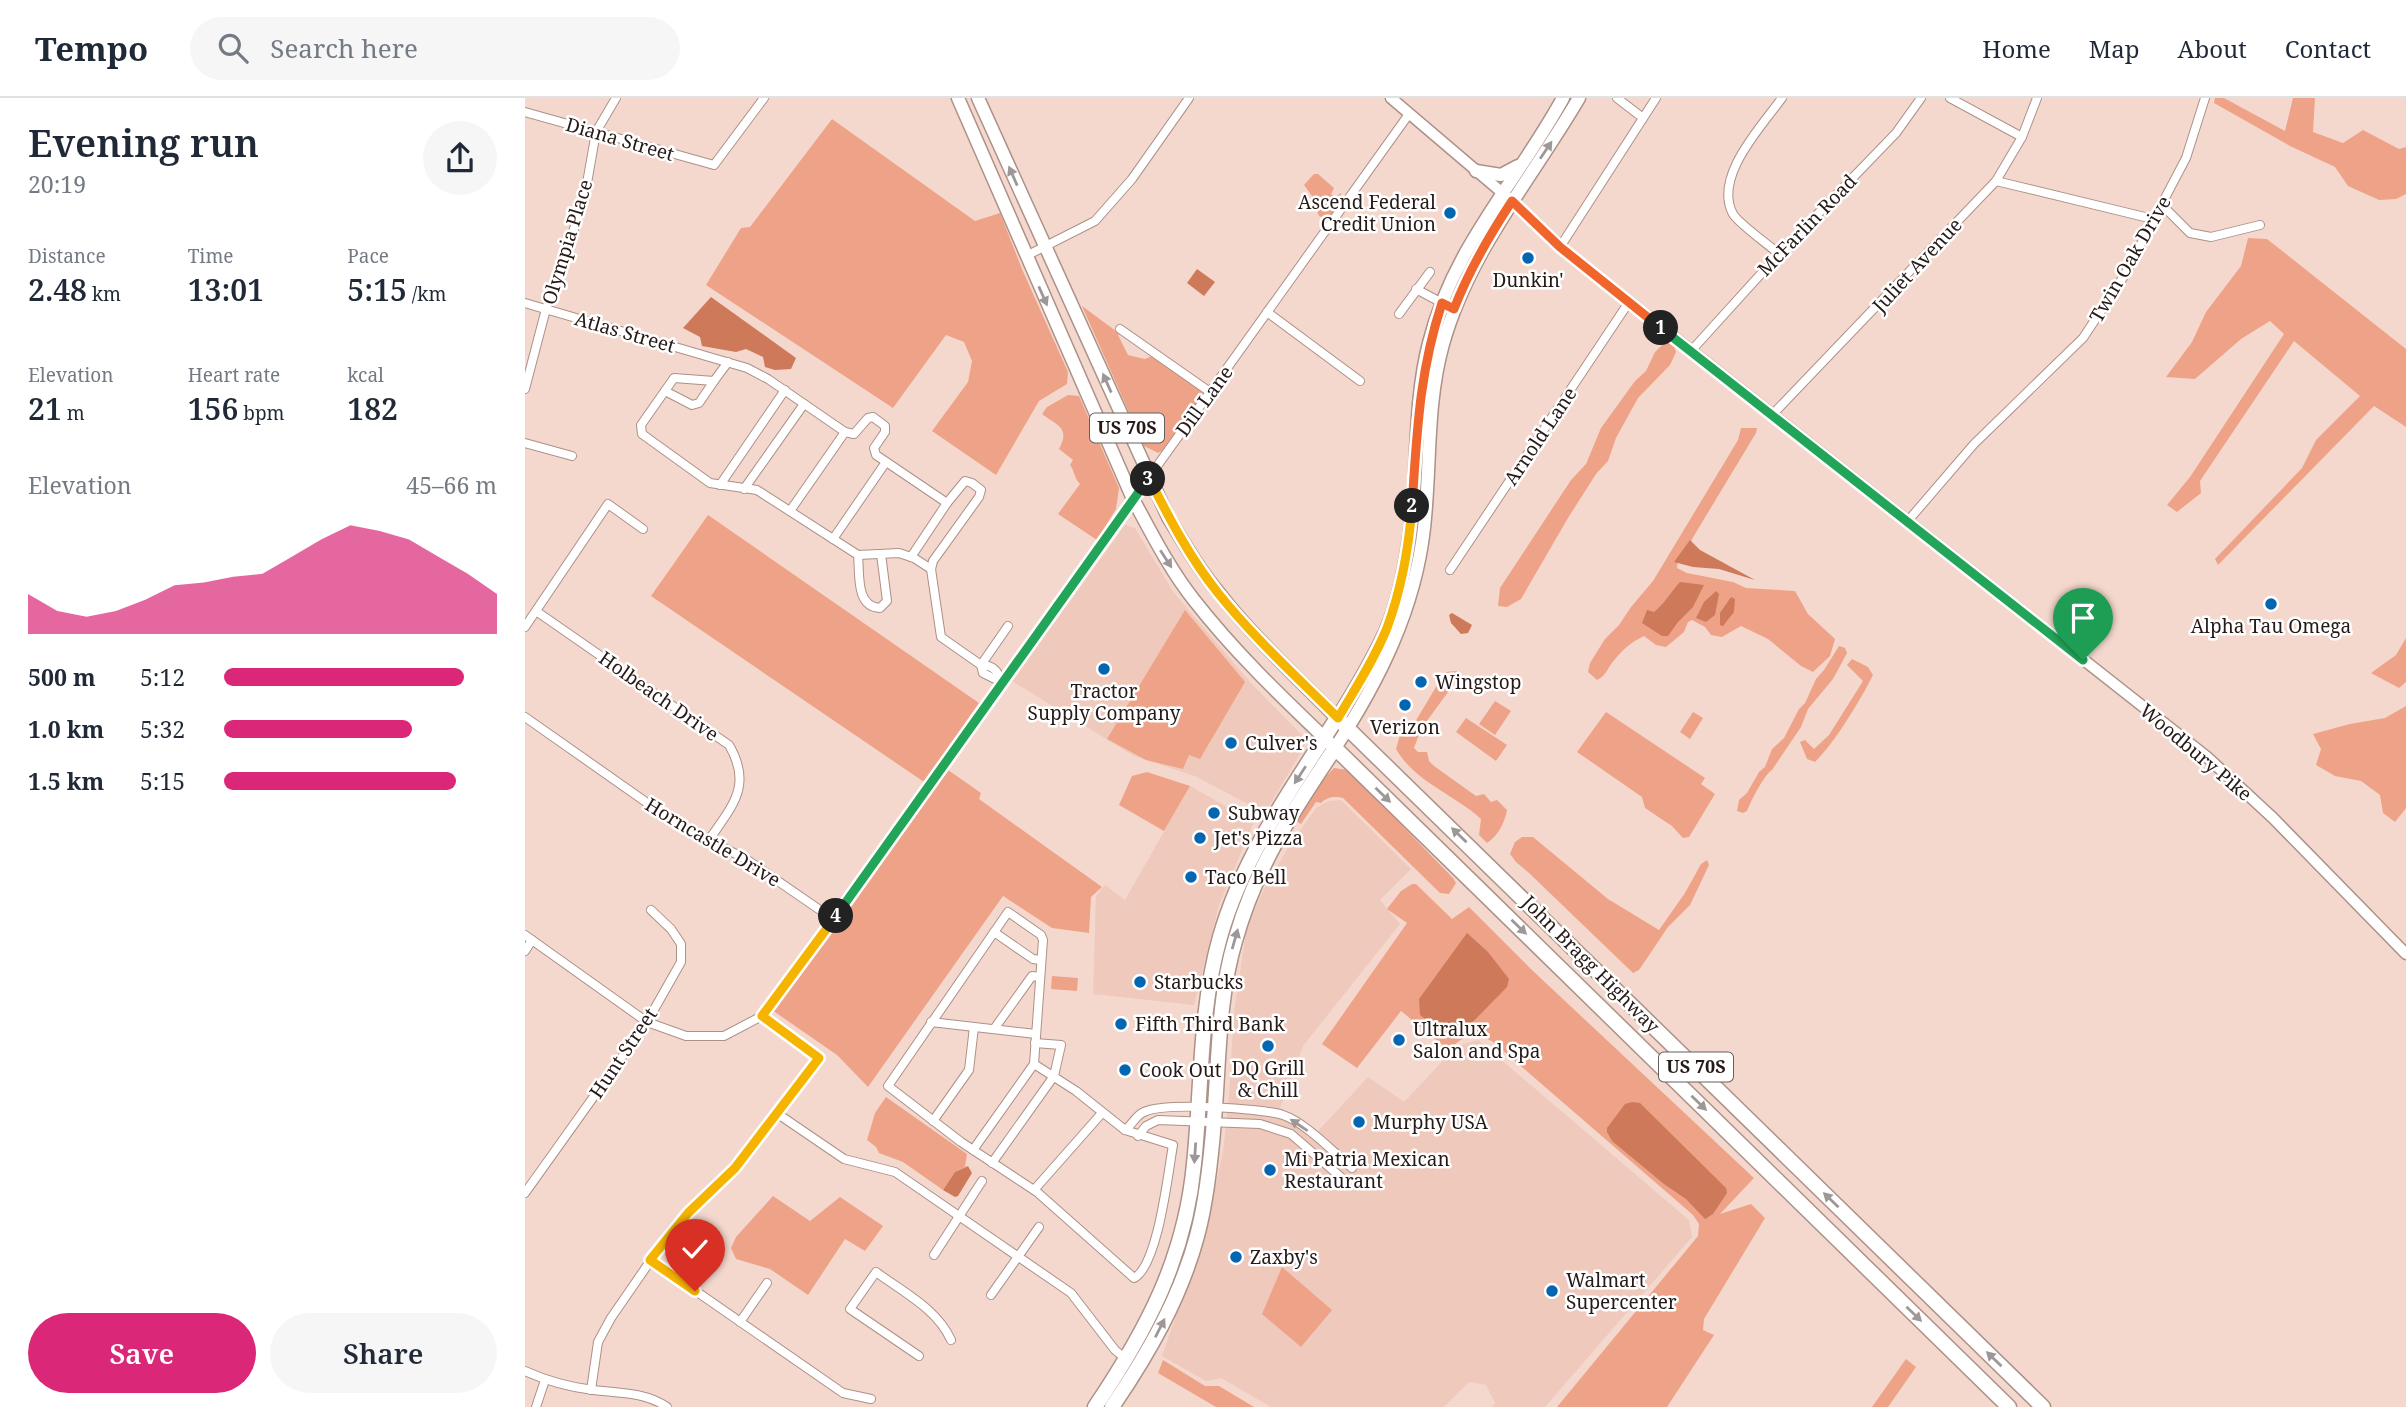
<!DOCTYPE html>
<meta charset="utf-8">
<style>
:root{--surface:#fff;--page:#f6f6f7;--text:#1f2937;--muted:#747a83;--line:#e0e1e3;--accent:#db2777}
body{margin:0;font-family:"Noto Serif",serif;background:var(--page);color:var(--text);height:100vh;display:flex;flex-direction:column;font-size:26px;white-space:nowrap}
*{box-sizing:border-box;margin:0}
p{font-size:23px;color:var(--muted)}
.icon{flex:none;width:38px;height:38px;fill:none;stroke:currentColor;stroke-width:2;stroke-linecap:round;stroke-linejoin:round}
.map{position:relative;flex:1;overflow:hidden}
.details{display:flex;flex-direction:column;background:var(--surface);width:525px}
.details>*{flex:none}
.pin{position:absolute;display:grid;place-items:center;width:60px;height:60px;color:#fff;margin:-72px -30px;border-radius:50% 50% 50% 0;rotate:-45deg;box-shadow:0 0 7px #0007}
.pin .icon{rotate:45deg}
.km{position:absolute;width:35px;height:35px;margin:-18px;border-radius:50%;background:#222;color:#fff;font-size:19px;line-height:35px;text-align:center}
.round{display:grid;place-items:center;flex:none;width:74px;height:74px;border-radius:37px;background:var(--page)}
.headline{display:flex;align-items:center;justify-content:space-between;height:119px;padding:0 28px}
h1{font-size:38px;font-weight:600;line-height:52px}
.stats{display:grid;grid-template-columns:repeat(3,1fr);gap:10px;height:119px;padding:7px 28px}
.stats div{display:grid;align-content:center}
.stats b{font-size:30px;font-weight:600}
.stats small{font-size:19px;font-weight:400}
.stats p{font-size:19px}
.chart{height:196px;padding:14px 28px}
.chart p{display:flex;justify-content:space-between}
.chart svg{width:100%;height:126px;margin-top:7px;fill:var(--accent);opacity:.7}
.cta{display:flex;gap:14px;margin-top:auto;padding:14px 28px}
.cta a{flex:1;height:80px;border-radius:42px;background:var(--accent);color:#fff;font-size:28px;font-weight:600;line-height:80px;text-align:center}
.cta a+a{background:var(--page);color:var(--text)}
ul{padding:0 28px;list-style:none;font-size:23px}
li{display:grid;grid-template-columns:112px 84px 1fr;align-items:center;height:52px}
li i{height:18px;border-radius:9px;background:var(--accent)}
header{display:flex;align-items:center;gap:42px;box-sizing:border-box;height:98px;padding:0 35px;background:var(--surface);border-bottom:2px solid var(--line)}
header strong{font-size:33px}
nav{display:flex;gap:38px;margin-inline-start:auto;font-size:24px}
.search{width:490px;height:63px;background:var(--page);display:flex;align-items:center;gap:18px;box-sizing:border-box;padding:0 24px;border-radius:38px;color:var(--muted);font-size:26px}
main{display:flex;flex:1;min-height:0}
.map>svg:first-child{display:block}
.built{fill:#eec9bc}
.green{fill:#eea388}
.water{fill:#cd795a}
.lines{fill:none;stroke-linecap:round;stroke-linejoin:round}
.street-casing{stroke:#ac9187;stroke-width:10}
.secondary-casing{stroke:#ac9187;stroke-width:13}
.primary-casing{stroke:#ac9187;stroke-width:15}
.highway-casing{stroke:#ac9187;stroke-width:17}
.street{stroke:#fff;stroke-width:8}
.secondary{stroke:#fff;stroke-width:10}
.primary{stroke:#fff;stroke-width:12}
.highway{stroke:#fff;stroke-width:14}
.oneway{fill:#9d9897}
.split-1-casing{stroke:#fff;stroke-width:14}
.split-2-casing{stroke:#fff;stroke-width:14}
.split-3-casing{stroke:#fff;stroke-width:14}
.split-4-casing{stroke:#fff;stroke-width:14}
.split-5-casing{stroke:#fff;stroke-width:14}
.split-1{stroke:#22a559;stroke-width:9}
.split-2{stroke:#f0652b;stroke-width:9}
.split-3{stroke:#f5b400;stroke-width:9}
.split-4{stroke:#22a559;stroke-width:9}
.split-5{stroke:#f5b400;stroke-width:9}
.poi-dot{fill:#0465b1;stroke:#fff;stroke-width:2.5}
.labels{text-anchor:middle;stroke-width:5;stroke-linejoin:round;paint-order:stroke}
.shield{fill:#fff;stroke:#665f5d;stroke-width:2}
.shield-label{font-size:18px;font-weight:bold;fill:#251a17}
.street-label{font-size:19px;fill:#251a17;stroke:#fff}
.poi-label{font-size:19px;fill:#251a17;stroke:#fff;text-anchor:start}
</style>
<header>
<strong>Tempo</strong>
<div class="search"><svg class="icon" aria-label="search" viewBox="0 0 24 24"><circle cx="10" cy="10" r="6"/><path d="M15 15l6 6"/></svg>Search here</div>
<nav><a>Home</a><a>Map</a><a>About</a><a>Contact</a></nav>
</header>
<main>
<section class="details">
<div class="headline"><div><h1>Evening run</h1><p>20:19</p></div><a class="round"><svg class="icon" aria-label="share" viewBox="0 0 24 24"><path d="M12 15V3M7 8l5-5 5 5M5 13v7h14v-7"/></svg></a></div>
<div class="stats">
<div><p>Distance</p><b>2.48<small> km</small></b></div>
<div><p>Time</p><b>13:01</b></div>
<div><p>Pace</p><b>5:15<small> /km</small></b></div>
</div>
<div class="stats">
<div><p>Elevation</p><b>21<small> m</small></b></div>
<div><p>Heart rate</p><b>156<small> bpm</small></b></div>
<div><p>kcal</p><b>182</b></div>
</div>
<div class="chart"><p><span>Elevation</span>45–66 m</p>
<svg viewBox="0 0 160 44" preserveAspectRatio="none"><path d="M0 44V30L10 36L20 38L30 36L40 32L50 27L60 26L70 24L80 23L90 17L100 11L110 6L120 8L130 11L140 17L150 23L160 30V44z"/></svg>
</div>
<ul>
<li><b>500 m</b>5:12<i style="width:88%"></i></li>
<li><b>1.0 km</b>5:32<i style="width:69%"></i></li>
<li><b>1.5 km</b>5:15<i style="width:85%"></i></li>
</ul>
<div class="cta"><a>Save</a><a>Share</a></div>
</section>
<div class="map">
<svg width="1881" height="1309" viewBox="0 0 1881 1309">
<rect width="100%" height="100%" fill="#f5d8cd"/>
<g class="built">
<path d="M600 427 610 430 649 495 725 584 777 637 779 649 740 715 670 678 609 658 487 583Z"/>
<path d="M665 688 729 724 694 807 669 907 568 896 571 798 580 787 600 802Z"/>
<path d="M816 702 886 771 855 802 875 826 778 948 755 1010 793 1033 843 979 879 1004 932 948 953 942 1164 1122 1167 1139 1020 1309H967L970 1305 961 1287 944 1284 919 1309H746L696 1280 681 1283 637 1258 680 1135 698 1054 704 998 709 913 722 829 739 791 764 748 791 710 803 703Z"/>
</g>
<g class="green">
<path d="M1690 0H1699L1760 33 1768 0H1790L1788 34 1818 45 1838 32 1874 51 1881 49V96L1871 101 1854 102 1823 88 1810 69 1765 48 1689 5Z"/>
<path d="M307 21 450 123 475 115 497 171 543 274 542 286 514 303 471 377 407 333 443 284 447 263 439 244 421 237 368 310 181 187 216 130 225 129Z"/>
<path d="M789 76H793L809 90 806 96 811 100 815 95 818 99 804 122 794 118 787 98 779 87Z"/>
<path d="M1723 140 1742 141 1881 251V329L1849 308 1693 467 1690 461 1777 370 1791 342 1835 298 1769 243 1675 383 1676 395 1652 414 1642 407 1665 379 1759 236 1745 223 1716 241 1670 281 1641 279 1667 244 1681 214 1716 168Z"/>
<path d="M557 208 595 236 593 237 603 257 620 261 627 258 677 294 678 297 637 353 633 355 619 348Z"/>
<path d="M1143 241 1149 248 1151 254 1145 267 1113 300 1091 340 1083 363 1071 376 1043 420 996 501 982 509 973 508 975 490 1046 382 1061 366 1076 330 1110 283 1121 273 1130 254Z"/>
<path d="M543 297 554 298 594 390 591 411 572 442 533 416 555 386C549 380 550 374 545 367L548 362 534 351C546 329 531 327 517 316L522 309Z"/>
<path d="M1216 330H1232L1231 335 1167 441 1164 449 1153 462 1152 470 1162 475 1208 484 1221 490 1270 493 1283 516 1310 541 1305 558 1288 574 1276 568 1243 541 1216 528 1197 539 1186 537 1180 529 1167 522 1163 524 1159 534 1141 549 1131 547 1119 538C1106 544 1096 553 1087 565 1082 572 1080 578 1072 582L1063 574 1065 565 1080 541 1094 527 1106 509 1128 483 1213 342Z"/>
<path d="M183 417 454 605 399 684 126 498Z"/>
<path d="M660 512 720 584 675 661 664 657 658 671 621 662 582 641Z"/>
<path d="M1881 540V584L1874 590 1846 575 1871 557Z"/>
<path d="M1314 548 1320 550 1322 555 1308 581 1283 611 1276 629 1247 672C1239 677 1226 703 1222 713L1218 715 1212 713 1214 702 1222 695 1234 674 1240 669 1247 651 1259 640 1274 611 1280 605 1291 581 1299 572Z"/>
<path d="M1327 561 1343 569 1348 577C1336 601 1309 646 1290 664L1282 661 1275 644 1280 642 1289 651 1304 637 1338 583 1322 567Z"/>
<path d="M932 573 934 579 896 631 889 650 893 654H902L904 663 909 668 951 698 959 696 966 704 972 702 982 712C980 724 973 738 962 745L954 737 956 721C929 696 891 685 871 651L875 637 890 624 920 574Z"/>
<path d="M970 603 986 613 970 637 954 626Z"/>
<path d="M1881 608V710L1870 724 1858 715 1855 697 1836 683 1810 678 1791 667 1796 651 1788 636 1825 626 1860 620Z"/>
<path d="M1081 614 1180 680 1176 686 1190 696 1164 739 1158 740 1147 728 1120 710 1117 699 1052 654Z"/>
<path d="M1168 614 1178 620 1165 641 1155 634Z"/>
<path d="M941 620 982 647 971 663 931 634Z"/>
<path d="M809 670 823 672 928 780 931 785 924 796 915 795 818 700C809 698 802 699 796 705L791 704 776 726 771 723 795 685Z"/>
<path d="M423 672 456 695 454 701 577 789 566 799 564 835 527 830 478 798 343 989 312 957 247 912Z"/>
<path d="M622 674 665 688 639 733 594 707 607 678Z"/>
<path d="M997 739H1008L1083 801 1134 832 1160 795 1176 766 1182 762 1184 767 1165 807 1143 829 1114 872 1108 875 1004 775 991 764 985 756 990 744Z"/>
<path d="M887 786H891L927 821 944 809 1008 873 1229 1080 1195 1116 1226 1106 1240 1120 1179 1221 1178 1232 1189 1237 1142 1309H1032L1173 1138 1174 1126 1168 1117 968 944 954 936C941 939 932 941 925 953L876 913 832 970 797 946 882 825 862 811 876 793Z"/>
<path d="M527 878 553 880 552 893 526 891Z"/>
<path d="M361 999 442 1056 440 1069 430 1074 418 1092 378 1064 354 1055 351 1049 342 1042 350 1015Z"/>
<path d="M248 1098 285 1123 315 1099 358 1128 340 1153 320 1141 283 1197 245 1171 211 1161 206 1150 211 1139Z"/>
<path d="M757 1169 807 1212 776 1249 737 1216Z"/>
<path d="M1381 1261 1391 1269 1363 1309H1347Z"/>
<path d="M638 1262 680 1288H694L729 1309H691L633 1275Z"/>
</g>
<g class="water">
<path d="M672 171 690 184 679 198 662 185Z"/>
<path d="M186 199 271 260 266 271 250 272 240 269 238 259 221 251 211 254 177 248 175 239 158 230Z"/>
<path d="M1165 442 1175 452 1230 482 1194 471 1168 469 1149 464Z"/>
<path d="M1155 484 1179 487 1168 509 1153 524 1143 538H1137L1117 525 1122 512 1129 514C1139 506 1145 495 1155 484Z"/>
<path d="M1191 493 1194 496 1190 517 1181 524 1171 520 1179 504Z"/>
<path d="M1206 499 1210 501 1209 514 1198 528 1195 527V515Z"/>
<path d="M927 515 947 527 943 535 936 536 926 525 924 517Z"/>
<path d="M942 835 963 854 984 881 982 889 934 938 926 941 895 917 894 901Z"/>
<path d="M1107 1004 1115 1005 1124 1014 1201 1090 1202 1095 1188 1116 1180 1121 1161 1101 1139 1086 1087 1043 1082 1034V1030L1100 1006Z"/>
<path d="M443 1068 447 1075 433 1098 430 1099 418 1092 430 1074Z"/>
</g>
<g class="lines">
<defs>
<g id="street">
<path d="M1092 0 1118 20"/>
<path d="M1425 0 1497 39"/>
<path d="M0 14 189 67 239 0"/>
<path d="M1471 83 1628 121"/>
<path d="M1637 107 1665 135 1686 139 1735 127"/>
<path d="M1035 149 1131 0"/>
<path d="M1254 156C1244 147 1214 126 1208 116 1188 79 1236 29 1257 0"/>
<path d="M501 158 570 123 607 81 664 0"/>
<path d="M891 191 919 206"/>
<path d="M0 205 222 270 243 281 320 334 329 336 343 320 348 319 360 328V334L349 350 351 357 422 405 440 383 447 385 456 392 454 399 408 463 406 471 416 539 456 567C469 567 473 574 478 585"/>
<path d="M742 214 835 283"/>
<path d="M874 216 905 174"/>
<path d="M595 231 685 294"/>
<path d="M1166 253 1254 156 1371 35 1396 0"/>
<path d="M203 264 189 283 149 280 116 327 117 336 185 385 232 392 333 457 374 455 389 460 406 471"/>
<path d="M0 291 21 211 59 102 71 34 91 0"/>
<path d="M140 293 167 307 174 305 189 283"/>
<path d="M1247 317 1471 83 1497 39 1512 0"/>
<path d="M0 345 47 358"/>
<path d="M195 387 260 292"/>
<path d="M219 391 279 306"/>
<path d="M265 413 320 334"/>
<path d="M1382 424 1449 346 1558 240 1599 178 1661 60 1680 0"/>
<path d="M308 441 361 364"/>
<path d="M333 457C335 475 330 509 355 510L362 503 356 456"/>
<path d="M386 459 422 405"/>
<path d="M925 472 1104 204"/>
<path d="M11 513 204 647C228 688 207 708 184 742"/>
<path d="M0 529 83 406 118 431"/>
<path d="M456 567 483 528"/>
<path d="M456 567 458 575 478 585"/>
<path d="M0 619 155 728 221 761 308 821"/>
<path d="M483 814 516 837 518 842 509 966 551 993 600 1032 648 1047C643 1075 633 1168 609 1180L512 1094 436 1044 363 988Z"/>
<path d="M469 834 508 861 516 862"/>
<path d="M0 837 122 924 161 938H199L237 918 308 821 884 16"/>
<path d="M0 853 7 842"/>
<path d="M406 924 511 936"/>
<path d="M469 931 507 878 515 879"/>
<path d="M253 1016 319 1061 370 1074 546 1195 590 1252 602 1262"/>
<path d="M408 1023 444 972 449 929"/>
<path d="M600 1032C607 1027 611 1017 619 1014 638 1004 737 1010 758 1017 781 1025 808 1054 827 1070"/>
<path d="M613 1038 621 1028 633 1022 735 1026 766 1036 818 1081"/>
<path d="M448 1052 509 966"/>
<path d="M467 1065 529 978 536 947 510 945"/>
<path d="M509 1092 577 1015"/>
<path d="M0 1095 122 924 156 864V846L146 831 126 812"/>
<path d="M409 1157 457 1083"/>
<path d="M126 1162 318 1295 346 1301"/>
<path d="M466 1197 514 1129"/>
<path d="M215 1224 242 1185"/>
<path d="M394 1258 325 1211 351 1174C378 1194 412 1211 426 1242"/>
<path d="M0 1273C22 1283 44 1289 68 1292 94 1295 120 1294 142 1309"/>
<path d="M66 1292 73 1244 86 1220 126 1162 163 1115 210 1070 294 959 237 918"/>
<path d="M11 1309 20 1282"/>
</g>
<path id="secondary" d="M866 0 987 103 1042 155 1682 659 1748 720 1881 856"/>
<g id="primary">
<path d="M433 0 608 401C627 436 645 472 669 502 711 556 761 603 810 650 854 583 890 511 899 430 906 369 901 306 918 246 944 153 1006 82 1054 0"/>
<path d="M453 0 643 419C659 445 674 472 694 495 729 540 772 579 812 620 830 591 847 563 861 532 875 499 882 459 886 424 893 364 889 303 904 245 928 149 992 84 1038 0"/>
<path d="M951 73 976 77 993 68"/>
</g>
<g id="highway">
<path d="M570 1309C622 1232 660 1160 669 1066 677 990 674 913 695 839 718 758 767 690 812 620L1518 1309"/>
<path d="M587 1309C623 1256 655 1201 672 1138 682 1101 686 1061 689 1022 694 963 693 900 710 843 731 768 767 714 810 650L1484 1309"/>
</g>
</defs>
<use href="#street" class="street-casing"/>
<use href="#secondary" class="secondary-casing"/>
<use href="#primary" class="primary-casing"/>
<use href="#highway" class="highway-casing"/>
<use href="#street" class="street"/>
<use href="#secondary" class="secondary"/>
<use href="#primary" class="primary"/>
<use href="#highway" class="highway"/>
</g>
<defs><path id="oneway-solid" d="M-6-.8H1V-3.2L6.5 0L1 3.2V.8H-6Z" transform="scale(1.75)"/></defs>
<g class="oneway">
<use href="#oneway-solid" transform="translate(1021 52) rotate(-56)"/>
<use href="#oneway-solid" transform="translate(488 78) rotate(-114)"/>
<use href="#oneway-solid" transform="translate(518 198) rotate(66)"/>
<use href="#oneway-solid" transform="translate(582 285) rotate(-114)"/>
<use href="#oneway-solid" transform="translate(641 461) rotate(57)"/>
<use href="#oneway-solid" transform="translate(775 677) rotate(123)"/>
<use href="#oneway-solid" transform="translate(858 697) rotate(44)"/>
<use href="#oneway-solid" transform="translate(934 737) rotate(-136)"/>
<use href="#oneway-solid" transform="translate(994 829) rotate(44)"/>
<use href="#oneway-solid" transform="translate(710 841) rotate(-74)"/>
<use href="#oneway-solid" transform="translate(1174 1005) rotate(44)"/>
<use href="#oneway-solid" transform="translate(774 1027) rotate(-146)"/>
<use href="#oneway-solid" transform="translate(670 1055) rotate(94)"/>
<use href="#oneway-solid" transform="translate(1306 1102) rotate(-136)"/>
<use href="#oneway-solid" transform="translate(1389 1216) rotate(44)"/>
<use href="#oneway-solid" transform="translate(635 1230) rotate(-63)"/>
<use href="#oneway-solid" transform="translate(1469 1261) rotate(-136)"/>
</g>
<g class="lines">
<defs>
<path id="split-1" d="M1136 230 1558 562"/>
<path id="split-2" d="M887 408C892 335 894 275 917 205L929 211C944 172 964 138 987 103L1035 149 1136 230"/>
<path id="split-3" d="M623 381 624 380C644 420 665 460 693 495 729 540 772 579 813 620 830 591 849 562 862 530 876 492 884 448 887 408"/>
<path id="split-4" d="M311 818 623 381"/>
<path id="split-5" d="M170 1193 125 1162 163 1115 210 1070 294 960 237 918 311 818"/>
</defs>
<use href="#split-1" class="split-1-casing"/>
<use href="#split-2" class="split-2-casing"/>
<use href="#split-3" class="split-3-casing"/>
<use href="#split-4" class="split-4-casing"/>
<use href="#split-5" class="split-5-casing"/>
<use href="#split-1" class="split-1"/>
<use href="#split-2" class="split-2"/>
<use href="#split-3" class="split-3"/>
<use href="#split-4" class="split-4"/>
<use href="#split-5" class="split-5"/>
</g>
<g class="poi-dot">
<circle cx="925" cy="115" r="7"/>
<circle cx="1003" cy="160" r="7"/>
<circle cx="1746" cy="506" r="7"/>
<circle cx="579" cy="571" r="7"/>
<circle cx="896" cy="584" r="7"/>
<circle cx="880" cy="607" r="7"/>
<circle cx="706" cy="645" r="7"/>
<circle cx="689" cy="715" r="7"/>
<circle cx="675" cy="740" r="7"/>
<circle cx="666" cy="779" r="7"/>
<circle cx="615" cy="884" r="7"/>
<circle cx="596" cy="926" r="7"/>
<circle cx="874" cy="942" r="7"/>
<circle cx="743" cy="948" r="7"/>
<circle cx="600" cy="972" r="7"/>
<circle cx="834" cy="1024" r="7"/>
<circle cx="745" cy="1072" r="7"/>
<circle cx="711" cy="1159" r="7"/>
<circle cx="1027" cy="1193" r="7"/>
</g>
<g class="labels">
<g class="shield">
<rect x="565" y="315.5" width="74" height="29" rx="5"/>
<rect x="1134" y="954.5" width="74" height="29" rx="5"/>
</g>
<g class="shield-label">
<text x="602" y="336">US 70S</text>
<text x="1171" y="975">US 70S</text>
</g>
<g class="street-label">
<text transform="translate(95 41) rotate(16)" y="7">Diana Street</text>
<text transform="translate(1282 127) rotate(-46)" y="7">McFarlin Road</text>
<text transform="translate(42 144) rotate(-73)" y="7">Olympia Place</text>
<text transform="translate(1605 161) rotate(-60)" y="7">Twin Oak Drive</text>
<text transform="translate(1392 167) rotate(-47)" y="7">Juliet Avenue</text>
<text transform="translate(100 234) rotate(16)" y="7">Atlas Street</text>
<text transform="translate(679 303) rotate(-54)" y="7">Dill Lane</text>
<text transform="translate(1015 338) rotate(-56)" y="7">Arnold Lane</text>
<text transform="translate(134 598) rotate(35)" y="7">Holbeach Drive</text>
<text transform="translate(1671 654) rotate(40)" y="7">Woodbury Pike</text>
<text transform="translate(188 744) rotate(31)" y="7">Horncastle Drive</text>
<text transform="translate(1066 866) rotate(45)" y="7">John Bragg Highway</text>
<text transform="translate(98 955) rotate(-56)" y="7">Hunt Street</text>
</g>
<g class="poi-label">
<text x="911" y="111" text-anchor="end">Ascend Federal<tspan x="911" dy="22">Credit Union</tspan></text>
<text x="1003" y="189" text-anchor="middle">Dunkin'</text>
<text x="1746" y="535" text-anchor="middle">Alpha Tau Omega</text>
<text x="910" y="591">Wingstop</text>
<text x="579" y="600" text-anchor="middle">Tractor<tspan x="579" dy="22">Supply Company</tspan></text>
<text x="880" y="636" text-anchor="middle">Verizon</text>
<text x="720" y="652">Culver's</text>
<text x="703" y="722">Subway</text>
<text x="689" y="747">Jet's Pizza</text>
<text x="680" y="786">Taco Bell</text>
<text x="629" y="891">Starbucks</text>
<text x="610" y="933">Fifth Third Bank</text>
<text x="888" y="938">Ultralux<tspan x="888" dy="22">Salon and Spa</tspan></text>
<text x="743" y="977" text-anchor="middle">DQ Grill<tspan x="743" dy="22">&amp; Chill</tspan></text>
<text x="614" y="979">Cook Out</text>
<text x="848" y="1031">Murphy USA</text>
<text x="759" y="1068">Mi Patria Mexican<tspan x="759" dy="22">Restaurant</tspan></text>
<text x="725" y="1166">Zaxby's</text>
<text x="1041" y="1189">Walmart<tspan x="1041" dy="22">Supercenter</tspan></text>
</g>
</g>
</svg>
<div class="pin" style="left:1558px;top:562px;background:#1e9e55"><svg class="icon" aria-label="arrive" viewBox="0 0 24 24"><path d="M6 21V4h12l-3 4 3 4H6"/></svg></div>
<div class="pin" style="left:170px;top:1193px;background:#d93025"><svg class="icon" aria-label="check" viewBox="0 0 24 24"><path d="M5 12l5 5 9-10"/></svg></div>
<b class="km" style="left:1136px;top:230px">1</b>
<b class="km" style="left:887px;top:408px">2</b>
<b class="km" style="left:623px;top:381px">3</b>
<b class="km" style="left:311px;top:818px">4</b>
</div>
</main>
